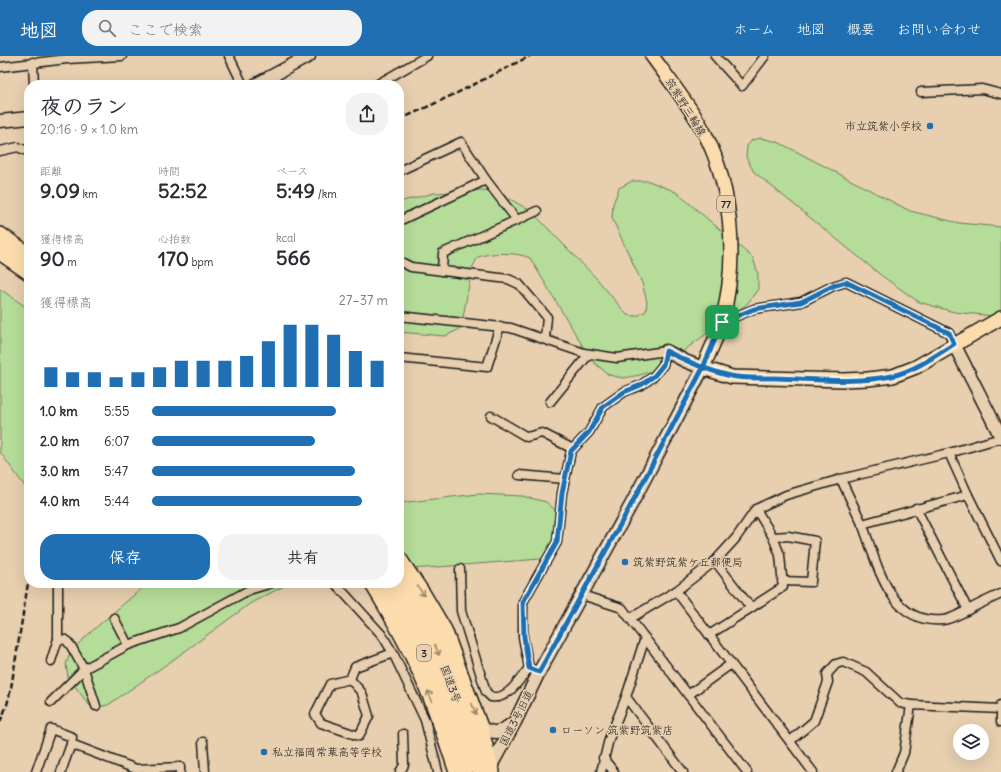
<!DOCTYPE html>
<html lang="ja">
<meta charset="utf-8">
<style>
:root{--surface:#fff;--page:#f2f2f3;--text:#2b2b33;--muted:#7c7c81;--accent:#1f6fb2}
body{margin:0;font-family:Delius,"Klee One",sans-serif;background:var(--page);color:var(--text);height:100vh;display:flex;flex-direction:column;font-size:15px;white-space:nowrap}
*{box-sizing:border-box;margin:0}
p{font-size:13px;color:var(--muted)}
.icon{flex:none;width:22px;height:22px;fill:none;stroke:currentColor;stroke-width:2;stroke-linecap:round;stroke-linejoin:round}
.map{position:relative;flex:1;overflow:hidden}
.drawer{position:absolute;left:24px;top:24px;width:380px;height:508px;display:flex;flex-direction:column;background:var(--surface);border-radius:16px;box-shadow:0 4px 16px #0002}
.drawer>*{flex:none}
.buttons{position:absolute;left:953px;top:668px;display:grid;gap:8px}
.buttons a{display:grid;place-items:center;width:36px;height:36px;border-radius:50%;background:var(--surface);box-shadow:0 4px 16px #0002;font-size:20px}
.pin{position:absolute;display:grid;place-items:center;width:34px;height:34px;color:#fff;margin:-17px;border-radius:8px;box-shadow:0 2px 6px #0006}
.round{display:grid;place-items:center;flex:none;width:42px;height:42px;border-radius:16px;background:var(--page)}
.headline{display:flex;align-items:center;justify-content:space-between;height:68px;padding:0 16px}
h1{font-size:22px;font-weight:800;line-height:30px}
.figures{display:grid;grid-template-columns:repeat(3,1fr);gap:6px;height:68px;padding:4px 16px}
.figures div{display:grid;align-content:center}
.figures b{font-size:20px;font-weight:800}
.figures small{font-size:11px;font-weight:400}
.figures p{font-size:11px}
.chart{height:112px;padding:8px 16px}
.chart p{display:flex;justify-content:space-between}
.chart svg{width:100%;height:72px;margin-top:4px;stroke:var(--accent);stroke-width:6}
.cta{display:flex;gap:8px;margin-top:auto;padding:8px 16px}
.cta a{flex:1;height:46px;border-radius:16px;background:var(--accent);color:#fff;font-size:16px;font-weight:800;line-height:46px;text-align:center}
.cta a+a{background:var(--page);color:var(--text)}
ul{padding:0 16px;list-style:none;font-size:13px}
li{display:grid;grid-template-columns:64px 48px 1fr;align-items:center;height:30px}
li i{height:10px;border-radius:5px;background:var(--accent)}
header{display:flex;align-items:center;gap:24px;box-sizing:border-box;height:56px;padding:0 20px;background:var(--accent);color:#fff}
header strong{font-size:19px}
nav{display:flex;gap:22px;margin-inline-start:auto;font-size:14px}
.search{width:280px;height:36px;background:var(--page);display:flex;align-items:center;gap:10px;box-sizing:border-box;padding:0 14px;border-radius:16px;color:var(--muted);font-size:15px}
.map>svg:first-child{display:block}
.green{fill:#b5dc98;stroke:#687c5a}
.lines{fill:none;stroke-linecap:round;stroke-linejoin:round}
.street-casing{stroke:#1c1c1c;stroke-width:11}
.secondary-casing{stroke:#1c1c1c;stroke-width:15}
.primary-casing{stroke:#1c1c1c;stroke-width:16}
.highway-casing{stroke:#1c1c1c;stroke-width:18}
.street{stroke:#e7cfaf;stroke-width:8}
.secondary{stroke:#e7cfaf;stroke-width:12}
.primary{stroke:#fcdcac;stroke-width:13}
.highway{stroke:#fcdcac;stroke-width:15}
.rail{stroke:#1c1c1c;stroke-width:2.5;stroke-dasharray:6 3;stroke-linecap:butt}
.oneway{stroke:#97866b}
.route-casing{stroke:#fff;stroke-width:8}
.route{stroke:#1f6fb2;stroke-width:5}
.poi-dot{fill:#1f6fb2;stroke:#e7cfaf;stroke-width:1.5}
.labels{text-anchor:middle;stroke-width:3;stroke-linejoin:round;paint-order:stroke}
.shield{fill:#e7cfaf;stroke:#595248;stroke-width:1}
.shield-label{font-size:10px;font-weight:bold;fill:#1c1c1c}
.street-label{font-size:11px;fill:#1c1c1c;stroke:#e7cfaf}
.poi-label{font-size:11px;fill:#1c1c1c;stroke:#e7cfaf;text-anchor:start}
</style>
<header>
<strong>地図</strong>
<div class="search"><svg class="icon" aria-label="search" viewBox="0 0 24 24"><circle cx="10" cy="10" r="6"/><path d="M15 15l6 6"/></svg>ここで検索</div>
<nav><a>ホーム</a><a>地図</a><a>概要</a><a>お問い合わせ</a></nav>
</header>
<div class="map">
<svg width="1001" height="716" viewBox="0 0 1001 716">
<rect width="100%" height="100%" fill="#e7cfaf"/>
<filter id="ink" filterUnits="userSpaceOnUse"><feTurbulence type="fractalNoise" baseFrequency=".025" numOctaves="2"/><feDisplacementMap in="SourceGraphic" scale="8" xChannelSelector="R" yChannelSelector="G"/><feConvolveMatrix kernelMatrix="1 2 1 2 8 2 1 2 1" color-interpolation-filters="sRGB"/></filter>
<g filter="url(#ink)">
<g class="green">
<path d="M761 82 778 86 910 155 959 167 1001 171V258L994 260 954 256 919 246 882 220 754 116 746 101 747 90 752 84Z"/>
<path d="M632 125H649L676 136 753 202 758 218V233L747 248 660 312 640 319 623 322 609 319 591 304 530 202C517 196 491 196 478 201L472 212 462 267 458 274 445 280 399 276V146L434 137 484 134 501 138 531 155 598 224 627 259 637 260 646 255 647 246 642 227 612 162 613 148 619 132Z"/>
<path d="M0 233 29 253V436L0 396Z"/>
<path d="M478 438 522 440 546 446 560 458 554 498 540 503 399 514V447Z"/>
<path d="M148 527H293L288 528 251 547 170 606 108 649 99 651 89 649 68 621 66 608 71 595 93 574Z"/>
</g>
<g class="lines">
<defs>
<g id="street">
<path d="M229 0 243 29"/>
<path d="M715 0 742 30 765 0"/>
<path d="M33 6 34 29"/>
<path d="M0 11 67 3 122 0"/>
<path d="M376 29 427 0"/>
<path d="M921 36 982 33 1001 38"/>
<path d="M0 95 18 91 29 96"/>
<path d="M399 115 461 86 486 124 399 165"/>
<path d="M517 164 537 155"/>
<path d="M399 205 411 211 508 223 519 228 547 261 545 282"/>
<path d="M442 215 443 197 517 164 486 124"/>
<path d="M399 260 511 272 584 297 617 302 666 295 663 309 654 320 641 329 624 336 603 351 589 376 571 395 562 437 557 486 523 546V581L529 612 539 616"/>
<path d="M722 266 754 253 801 246 833 230 846 226 949 277 954 288"/>
<path d="M399 302 487 311 500 270"/>
<path d="M550 346 589 298"/>
<path d="M491 360 527 381 542 377 573 393"/>
<path d="M949 397 968 439 1001 505"/>
<path d="M519 419 565 423"/>
<path d="M841 423C848 439 856 454 863 470 878 509 889 569 943 564 952 563 959 558 968 554 979 548 990 543 1001 538"/>
<path d="M916 452 968 554"/>
<path d="M862 468 968 439"/>
<path d="M773 481 788 480 815 485 811 526 782 525"/>
<path d="M715 505 751 552"/>
<path d="M460 513 461 555 486 636 491 641C508 644 519 624 529 612"/>
<path d="M335 527 382 579 393 597"/>
<path d="M676 535 813 716"/>
<path d="M582 539 622 552 747 716"/>
<path d="M114 562 128 589 179 572 249 534 272 527"/>
<path d="M631 562 676 535 715 505 736 482 756 453 786 439 841 423 949 397 1001 382"/>
<path d="M709 579 783 531 780 499 773 481 756 453"/>
<path d="M58 583V527"/>
<path d="M51 605 58 583 66 584 71 590 84 613 51 646"/>
<path d="M350 623 355 611 393 597 425 664 438 716"/>
<path d="M350 623 362 637 369 660 359 680 321 667 315 658 330 628Z"/>
<path d="M688 639 731 608"/>
<path d="M626 641 683 716"/>
<path d="M1001 649V666"/>
<path d="M96 650 84 613 128 589"/>
<path d="M790 685 814 665 828 626 827 618 836 608 843 606 866 616 900 647 911 649"/>
<path d="M203 686 205 716"/>
<path d="M603 702 614 716"/>
<path d="M36 716 51 673 72 681 71 688"/>
<path d="M61 716 71 688 136 713 180 711V716"/>
<path d="M400 716 404 709 403 678"/>
<path d="M601 716 609 683 626 641 645 582"/>
<path d="M896 716 904 697 911 649 1001 653"/>
</g>
<g id="secondary">
<path d="M255 29 309 0"/>
<path d="M0 65 29 62"/>
<path d="M954 288 1001 381"/>
<path d="M480 671C495 679 500 677 513 667"/>
<path d="M488 715 515 666 539 616 632 447 703 312 685 305 666 295"/>
</g>
<path id="primary" d="M652 0C668 22 685 44 699 67 732 123 739 202 722 264 718 280 709 296 703 312L732 321 844 324 868 323 893 320 916 311 1001 262"/>
<g id="highway">
<path d="M0 179 29 199"/>
<path d="M0 196 29 216"/>
<path d="M399 503 424 540 444 574 480 671 492 716"/>
<path d="M399 523 434 586 451 626 480 716"/>
<path d="M372 527C395 564 416 603 432 644 441 667 449 692 457 716"/>
<path d="M386 527C398 549 412 571 423 594 440 632 455 671 466 711"/>
</g>
</defs>
<use href="#street" class="street-casing"/>
<use href="#secondary" class="secondary-casing"/>
<use href="#primary" class="primary-casing"/>
<use href="#highway" class="highway-casing"/>
<use href="#street" class="street"/>
<use href="#secondary" class="secondary"/>
<use href="#primary" class="primary"/>
<use href="#highway" class="highway"/>
<g class="rail">
<path d="M399 64 457 37 530 0"/>
<path d="M0 666 7 649 11 632 29 521"/>
</g>
</g>
<defs><path id="oneway-shaft" d="M-6 0H5M1.5-3L5.5 0L1.5 3" fill="none" stroke-width="1.6" stroke-linecap="round" stroke-linejoin="round"/></defs>
<g class="oneway">
<use href="#oneway-shaft" transform="translate(421 535) rotate(56)"/>
<use href="#oneway-shaft" transform="translate(437 594) rotate(67)"/>
<use href="#oneway-shaft" transform="translate(430 640) rotate(-113)"/>
<use href="#oneway-shaft" transform="translate(474 653) rotate(69)"/>
</g>
</g>
<g class="lines" filter="url(#ink)">
<defs>
<path id="route" d="M722 266 703 312 676 363 632 447 539 616 529 612 524 581 523 546 557 486 562 437 571 395 589 376 603 351 624 336 641 329 654 320 663 309 666 295C686 305 708 315 731 320 745 323 762 322 776 322 814 323 854 328 892 320 914 315 935 300 954 288L949 277 846 226 833 230 801 246 754 253 722 266"/>
</defs>
<use href="#route" class="route-casing"/>
<use href="#route" class="route"/>
</g>
<g class="poi-dot">
<circle cx="930" cy="70" r="4"/>
<circle cx="625" cy="506" r="4"/>
<circle cx="553" cy="674" r="4"/>
<circle cx="264" cy="696" r="4"/>
</g>
<g class="labels">
<g class="shield">
<rect x="717" y="140" width="18" height="16" rx="3"/>
<rect x="417" y="589" width="14" height="16" rx="3"/>
</g>
<g class="shield-label">
<text x="726" y="152">77</text>
<text x="424" y="601">3</text>
</g>
<g class="street-label">
<text transform="translate(686 51) rotate(58)" y="4">筑紫野三輪線</text>
<text transform="translate(451 628) rotate(69)" y="4">国道3号</text>
<text transform="translate(516 662) rotate(-63)" y="4">国道3号旧道</text>
</g>
<g class="poi-label">
<text x="922" y="74" text-anchor="end">市立筑紫小学校</text>
<text x="633" y="510">筑紫野筑紫ケ丘郵便局</text>
<text x="561" y="678">ローソン 筑紫野筑紫店</text>
<text x="272" y="700">私立福岡常葉高等学校</text>
</g>
</g>
</svg>
<div class="buttons">
<a><svg class="icon" aria-label="layers" viewBox="0 0 24 24"><path d="M12 4l9 5-9 5-9-5zM3 14l9 5 9-5"/></svg></a>
</div>
<div class="pin" style="left:722px;top:266px;background:#1e9e55"><svg class="icon" aria-label="arrive" viewBox="0 0 24 24"><path d="M6 21V4h12l-3 4 3 4H6"/></svg></div>
<section class="drawer">
<div class="headline"><div><h1>夜のラン</h1><p>20:16 · 9 × 1.0 km</p></div><a class="round"><svg class="icon" aria-label="share" viewBox="0 0 24 24"><path d="M12 15V3M7 8l5-5 5 5M5 13v7h14v-7"/></svg></a></div>
<div class="figures">
<div><p>距離</p><b>9.09<small> km</small></b></div>
<div><p>時間</p><b>52:52</b></div>
<div><p>ペース</p><b>5:49<small> /km</small></b></div>
</div>
<div class="figures">
<div><p>獲得標高</p><b>90<small> m</small></b></div>
<div><p>心拍数</p><b>170<small> bpm</small></b></div>
<div><p>kcal</p><b>566</b></div>
</div>
<div class="chart"><p><span>獲得標高</span>27–37 m</p>
<svg viewBox="0 0 160 44" preserveAspectRatio="none"><path d="M5 44V32M15 44V35M25 44V35M35 44V38M45 44V35M55 44V32M65 44V28M75 44V28M85 44V28M95 44V25M105 44V16M115 44V6M125 44V6M135 44V12M145 44V22M155 44V28"/></svg>
</div>
<ul>
<li><b>1.0 km</b>5:55<i style="width:78%"></i></li>
<li><b>2.0 km</b>6:07<i style="width:69%"></i></li>
<li><b>3.0 km</b>5:47<i style="width:86%"></i></li>
<li><b>4.0 km</b>5:44<i style="width:89%"></i></li>
</ul>
<div class="cta"><a>保存</a><a>共有</a></div>
</section>
</div>
